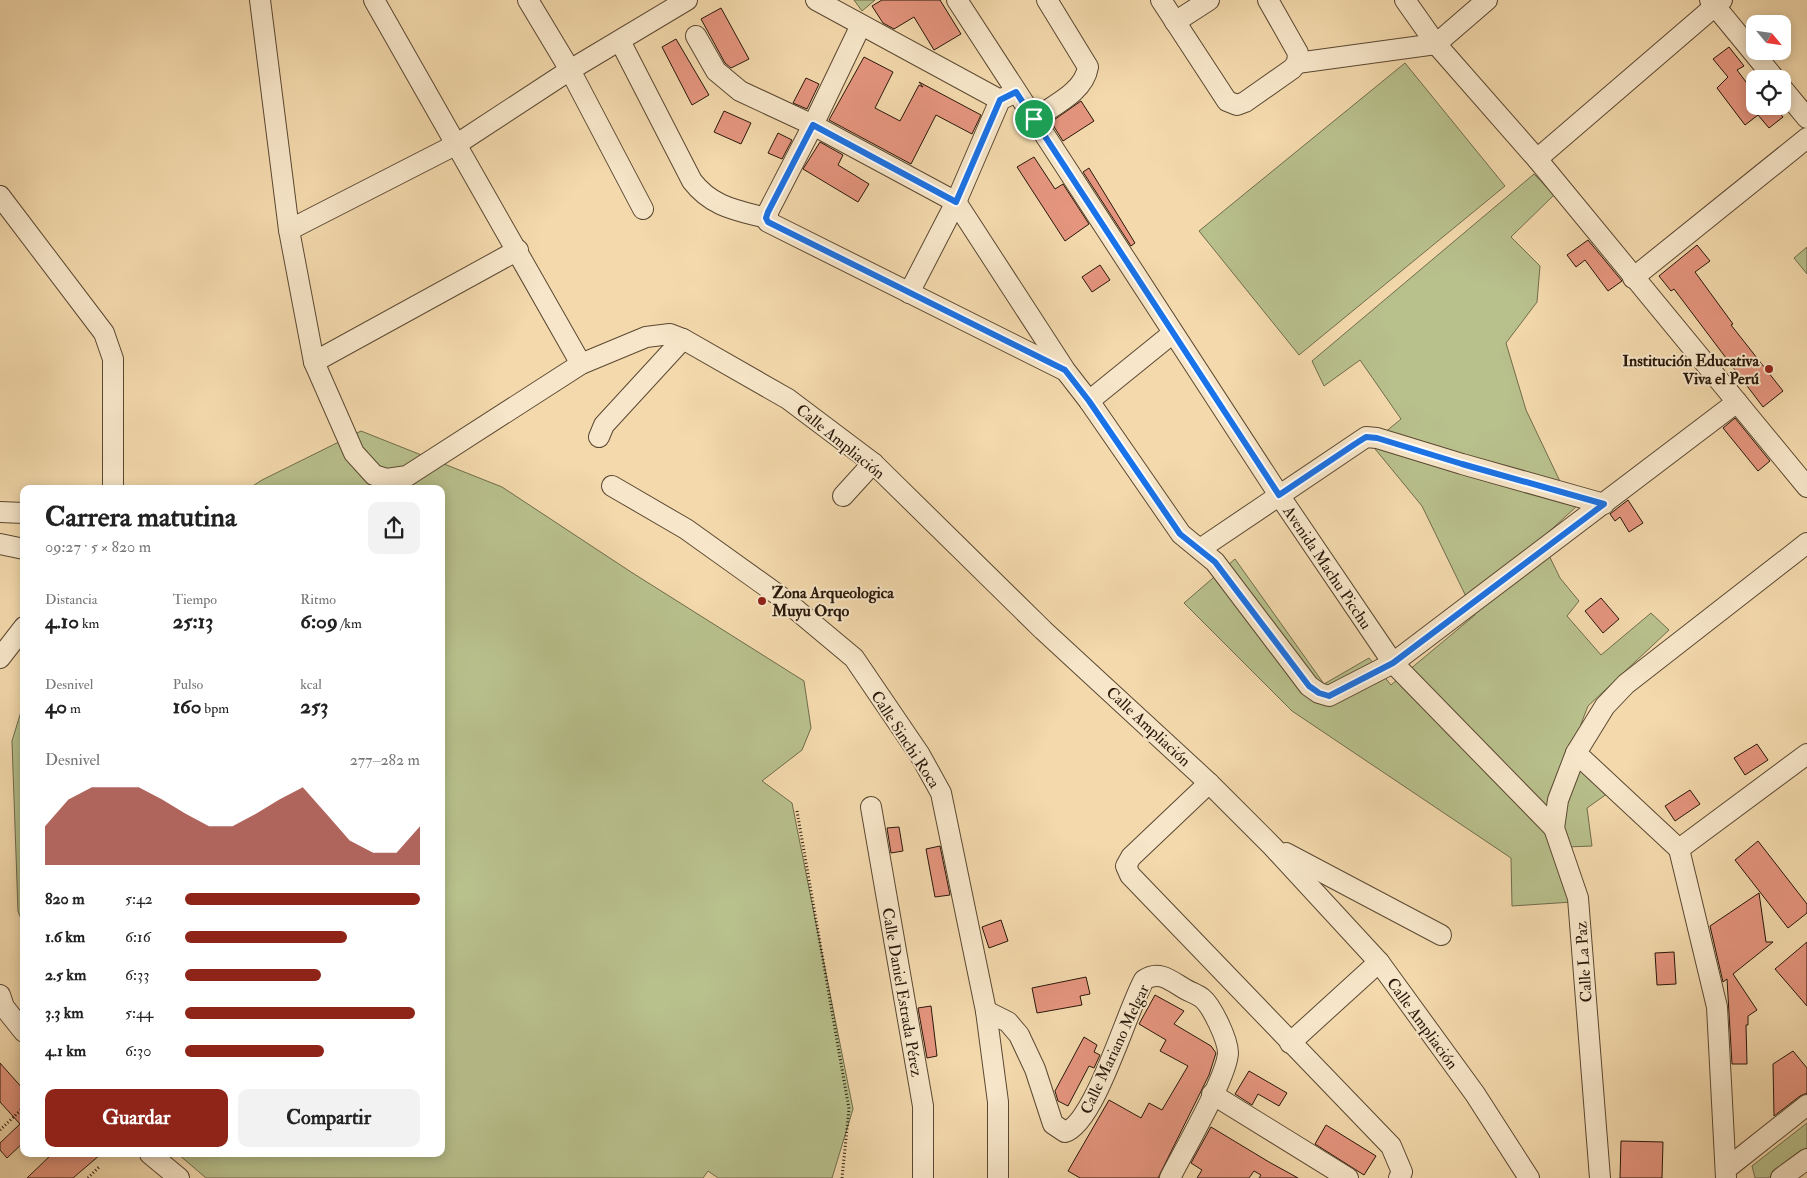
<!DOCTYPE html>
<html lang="es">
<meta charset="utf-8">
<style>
:root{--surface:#fff;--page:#f2f2f2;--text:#222;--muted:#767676;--accent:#8f2418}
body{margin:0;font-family:"IM FELL Double Pica",serif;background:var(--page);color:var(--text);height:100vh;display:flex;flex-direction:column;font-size:19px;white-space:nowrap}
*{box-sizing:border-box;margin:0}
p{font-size:16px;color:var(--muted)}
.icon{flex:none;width:28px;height:28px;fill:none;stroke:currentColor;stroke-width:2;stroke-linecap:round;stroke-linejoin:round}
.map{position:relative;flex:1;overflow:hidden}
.panel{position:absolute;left:20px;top:485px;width:425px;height:672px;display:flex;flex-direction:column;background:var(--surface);border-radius:10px;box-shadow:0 2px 12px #0003}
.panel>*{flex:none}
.needle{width:32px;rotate:119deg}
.fabs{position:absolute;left:1746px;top:15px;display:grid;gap:10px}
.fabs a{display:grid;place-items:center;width:45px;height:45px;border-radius:10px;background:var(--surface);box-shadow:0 2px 12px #0003;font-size:25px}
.pin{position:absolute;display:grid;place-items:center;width:42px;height:42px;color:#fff;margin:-21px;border:2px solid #fff;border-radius:50%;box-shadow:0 1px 5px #0007}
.round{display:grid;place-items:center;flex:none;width:52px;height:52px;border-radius:10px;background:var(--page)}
.headline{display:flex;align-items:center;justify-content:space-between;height:85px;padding:0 25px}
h1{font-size:28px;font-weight:700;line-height:38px}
.metrics{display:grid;grid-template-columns:repeat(3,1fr);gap:8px;height:85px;padding:5px 25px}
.metrics div{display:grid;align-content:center}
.metrics b{font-size:21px;font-weight:700}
.metrics small{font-size:14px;font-weight:400}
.metrics p{font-size:14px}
.chart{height:140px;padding:10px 25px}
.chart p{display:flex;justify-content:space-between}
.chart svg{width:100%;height:90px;margin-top:5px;fill:var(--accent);opacity:.7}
.cta{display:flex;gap:10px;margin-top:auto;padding:10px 25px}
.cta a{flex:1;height:58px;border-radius:10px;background:var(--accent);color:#fff;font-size:20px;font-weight:700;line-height:58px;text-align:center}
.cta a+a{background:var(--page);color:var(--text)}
ul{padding:0 25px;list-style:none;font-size:16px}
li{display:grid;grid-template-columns:80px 60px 1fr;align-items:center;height:38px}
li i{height:12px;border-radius:6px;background:var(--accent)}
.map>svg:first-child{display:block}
.green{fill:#b8c08c;stroke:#706c4b}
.building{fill:#e5957e;stroke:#28170a}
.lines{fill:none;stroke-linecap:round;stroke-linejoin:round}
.minor-casing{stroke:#5b4832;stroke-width:22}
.path{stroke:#28170a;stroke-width:3;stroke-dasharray:1 2.5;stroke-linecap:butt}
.minor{stroke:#f7e6c9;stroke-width:20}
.route-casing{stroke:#fff;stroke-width:10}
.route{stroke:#1a73e8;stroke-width:6}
.poi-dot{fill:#8f2418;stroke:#f7e6c9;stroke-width:2}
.labels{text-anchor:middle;stroke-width:4;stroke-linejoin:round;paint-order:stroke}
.poi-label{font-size:16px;font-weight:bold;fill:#28170a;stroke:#f7e6c9;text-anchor:end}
.street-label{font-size:16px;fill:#28170a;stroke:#f7e6c9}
</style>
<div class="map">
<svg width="1807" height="1178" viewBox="0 0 1807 1178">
<rect width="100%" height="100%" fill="#f3d9ac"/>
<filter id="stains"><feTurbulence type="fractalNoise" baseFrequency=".004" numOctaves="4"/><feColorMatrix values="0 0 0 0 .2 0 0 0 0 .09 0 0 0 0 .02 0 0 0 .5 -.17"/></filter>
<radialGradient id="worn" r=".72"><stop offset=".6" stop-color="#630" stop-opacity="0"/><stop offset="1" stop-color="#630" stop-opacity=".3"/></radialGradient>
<g class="green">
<path d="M854 0H875L862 11Z"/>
<path d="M1405 63 1505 186 1299 355 1199 231Z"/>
<path d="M1534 174 1554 195 1511 237 1540 266 1537 302 1506 343 1526 410 1566 494 1577 506 1541 539 1560 578 1579 601 1567 616 1601 655 1651 613 1669 630 1588 706 1581 724 1583 768 1611 791 1587 808 1592 846 1567 847 1572 902 1512 906 1511 858 1292 711 1184 603 1235 559 1324 684 1369 658 1391 685 1475 615 1422 506 1371 444 1401 419 1360 360 1324 386 1312 361Z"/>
<path d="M1807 247V274L1794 258Z"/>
<path d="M361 431 502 487 631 572 804 681 811 728 802 750 762 781 792 803 853 1109 832 1178H718L708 1171 703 1178H206L178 1154H441V489H248L262 480Z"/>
<path d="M24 702V927L18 911 12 741Z"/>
<path d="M1807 1123V1150L1768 1178H1755L1752 1166Z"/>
</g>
<g class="building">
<path d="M882 0H940L961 34 934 50 914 17 894 29 883 23 872 6Z"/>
<path d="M721 8 749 59 731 68 725 63 701 19Z"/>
<path d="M676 39 709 95 692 105 662 47Z"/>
<path d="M1729 47 1744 66 1737 70 1755 94V106H1774L1783 117 1769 128 1758 115 1745 125 1717 88 1728 77 1713 59Z"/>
<path d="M864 57 893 72 875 108 900 121 919 85 923 87 919 82 981 115 972 134 936 115 911 164 829 120Z"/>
<path d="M806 78 819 84 807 109 793 103Z"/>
<path d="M1081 101 1094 121 1063 141 1051 122Z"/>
<path d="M724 111 751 123 741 144 714 132Z"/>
<path d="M778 133 792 140 782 159 768 153Z"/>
<path d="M820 142 843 155 838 165 869 184 858 202 803 169Z"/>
<path d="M1034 157 1055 189 1063 184 1089 224 1065 241 1017 167Z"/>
<path d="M1089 168 1135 243 1131 246 1083 172Z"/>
<path d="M1588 240 1622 281 1608 291 1585 260 1576 267 1567 255Z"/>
<path d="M1697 245 1710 261 1695 272 1733 324 1731 325 1783 391 1763 407 1674 289 1671 291 1659 276Z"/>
<path d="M1100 265 1110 280 1092 292 1082 277Z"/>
<path d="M1735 418 1770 461 1758 471 1723 428Z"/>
<path d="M1628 500 1643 523 1629 532 1620 517 1615 521 1610 514Z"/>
<path d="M1601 598 1619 619 1603 633 1585 611Z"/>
<path d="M1757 744 1768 760 1745 775 1734 758Z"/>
<path d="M1690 790 1700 804 1675 821 1665 806Z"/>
<path d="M899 827 903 851 891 853 887 828Z"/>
<path d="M1758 841 1807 904V913L1788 928 1735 860Z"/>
<path d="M940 846 950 895 935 897 926 849Z"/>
<path d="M1759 893 1766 942H1773L1733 974 1757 1010 1748 1016V1025H1746L1747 1064H1732L1727 979 1723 982 1710 926Z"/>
<path d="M1001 920 1008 941 989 948 982 927Z"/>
<path d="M1807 942V1006L1775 969Z"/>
<path d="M1674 952 1676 984 1657 985 1655 953Z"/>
<path d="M1086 977 1090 994 1080 996 1082 1005 1037 1013 1032 988Z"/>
<path d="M1155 995 1184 1011 1174 1024 1211 1046 1216 1053 1209 1075 1158 1178H1080L1068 1171 1109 1100 1141 1118 1149 1103 1162 1110 1188 1066 1160 1051 1166 1040 1139 1024Z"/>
<path d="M931 1006 937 1056 927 1058 918 1008Z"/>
<path d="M1084 1037 1097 1045 1094 1052 1100 1055 1094 1068 1089 1066 1068 1106 1058 1101 1055 1091Z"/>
<path d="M1793 1051 1807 1068V1093L1800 1096 1774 1116 1773 1064Z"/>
<path d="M0 1063 24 1090V1142L7 1158 0 1150V1143L20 1124 0 1102Z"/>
<path d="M1249 1071 1287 1093 1279 1106 1258 1094 1252 1105 1235 1094Z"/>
<path d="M1326 1125 1376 1156 1364 1175 1315 1144Z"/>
<path d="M1211 1127 1269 1162 1298 1178H1259L1261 1175 1254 1171 1249 1178H1197L1202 1170 1191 1163Z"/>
<path d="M1621 1141 1663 1142 1662 1178H1620Z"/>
<path d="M52 1154H101L73 1178H27Z"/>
</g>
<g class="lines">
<defs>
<g id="minor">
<path d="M260 0 289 230 314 362 354 453 374 475 387 479 407 476 581 364 646 337 670 334 683 339"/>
<path d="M374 0 581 364"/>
<path d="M528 0 570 70 643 209"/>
<path d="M816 0 1000 100"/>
<path d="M957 0 1279 495 1393 663 1554 828"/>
<path d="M1161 0 1227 101 1237 105 1245 102 1292 69 1297 63 1298 53 1268 0"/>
<path d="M1405 0 1436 44 1537 159 1807 487"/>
<path d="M1710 0 1775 79"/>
<path d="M1175 22 1209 0"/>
<path d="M861 25 813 125 768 212V222L1064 370"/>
<path d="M696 36 716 71 740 91 813 125 956 202 1065 370 1089 401 1181 534 1215 562 1309 686 1319 693 1329 696 1393 663 1737 402"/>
<path d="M620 41 692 181C712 207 736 210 766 218"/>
<path d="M1436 44 1487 0"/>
<path d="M1297 63 1436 44"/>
<path d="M1782 88 1807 118"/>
<path d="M1034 119C1054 105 1084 92 1088 67L1047 0"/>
<path d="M1537 159 1722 0"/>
<path d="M0 196 104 333 113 359V489"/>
<path d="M289 230 457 144 570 70 687 0"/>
<path d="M1633 278 1807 138"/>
<path d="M909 293 956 202 1000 100 1016 92"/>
<path d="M314 362 518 250"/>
<path d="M1089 401 1173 333"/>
<path d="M599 437 604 425 683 339 788 399 873 463 1043 630 1209 783 1272 846 1379 962 1475 1094 1529 1178"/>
<path d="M612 486 686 529 781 597 854 658 920 755 941 793 986 1011 998 1102V1178"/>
<path d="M843 496 873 463"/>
<path d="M0 512 24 513"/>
<path d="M0 544 24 549"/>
<path d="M1200 549 1366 437 1377 438 1462 464 1604 504"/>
<path d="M0 658 24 627"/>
<path d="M1576 753 1558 800 1554 828 1578 898 1600 1178"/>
<path d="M1209 783 1131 857 1126 866 1130 875 1391 1146 1402 1172 1399 1178"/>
<path d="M871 807 923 1106V1178"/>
<path d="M1679 849 1807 754"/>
<path d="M1286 853 1441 935"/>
<path d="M0 995 4 1007 24 1032"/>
<path d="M986 1011 1008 1022 1019 1035 1035 1069 1053 1124 1065 1132C1095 1123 1127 1010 1144 980 1159 970 1170 980 1185 989 1190 992 1197 994 1202 998 1212 1006 1228 1040 1228 1053 1227 1077 1183 1152 1170 1178"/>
<path d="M1290 1043 1379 962"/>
<path d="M1212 1094 1348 1178"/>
<path d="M150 1154 179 1178"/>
<path d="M1726 1169 1807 1105"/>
<path d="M1726 1178 1717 1007 1679 849 1576 753 1605 706 1626 684 1807 543"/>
<path d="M1781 1178 1807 1159"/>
</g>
</defs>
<use href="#minor" class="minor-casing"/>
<g class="path">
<path d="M797 811 849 1109 842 1178"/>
<path d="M0 1130 24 1107"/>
<path d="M88 1178 99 1167"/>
</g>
<use href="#minor" class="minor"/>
</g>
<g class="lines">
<defs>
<path id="route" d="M1016 92 1279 495 1355 444 1366 437 1377 438 1462 464 1604 504 1393 663 1329 696 1319 693 1309 686 1215 562 1180 534 1089 401 1065 370 768 222 766 218 768 212 813 125 956 202 1000 100Z"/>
</defs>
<use href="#route" class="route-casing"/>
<use href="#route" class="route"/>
</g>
<g class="poi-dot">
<circle cx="1769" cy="369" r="5"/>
<circle cx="762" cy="601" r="5"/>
</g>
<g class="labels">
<g class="poi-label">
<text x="1759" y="366">Institución Educativa<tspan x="1759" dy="18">Viva el Perú</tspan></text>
<text x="772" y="598" text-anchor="start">Zona Arqueologica<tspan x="772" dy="18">Muyu Orqo</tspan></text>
</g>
<g class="street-label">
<text transform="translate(841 441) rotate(39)" y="6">Calle Ampliación</text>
<text transform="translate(1328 567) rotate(56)" y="6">Avenida Machu Picchu</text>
<text transform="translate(1149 726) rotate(43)" y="6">Calle Ampliación</text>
<text transform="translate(906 739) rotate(57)" y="6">Calle Sinchi Roca</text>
<text transform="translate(1583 962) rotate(-94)" y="6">Calle La Paz</text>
<text transform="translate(903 992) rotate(80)" y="6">Calle Daniel Estrada Pérez</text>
<text transform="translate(1423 1023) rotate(54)" y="6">Calle Ampliación</text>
<text transform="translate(1114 1049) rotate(-65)" y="6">Calle Mariano Melgar</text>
</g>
</g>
<rect width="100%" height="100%" filter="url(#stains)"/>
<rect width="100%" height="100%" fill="url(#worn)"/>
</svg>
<div class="fabs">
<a><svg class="needle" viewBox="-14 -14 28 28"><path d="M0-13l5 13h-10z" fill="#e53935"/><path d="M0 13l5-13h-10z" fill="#767676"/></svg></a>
<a><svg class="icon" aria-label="locate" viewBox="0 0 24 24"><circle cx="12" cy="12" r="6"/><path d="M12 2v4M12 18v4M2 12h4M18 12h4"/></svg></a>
</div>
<div class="pin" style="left:1034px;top:119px;background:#1e9e55"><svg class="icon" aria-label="arrive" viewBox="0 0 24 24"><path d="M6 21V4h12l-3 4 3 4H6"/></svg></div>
<section class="panel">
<div class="headline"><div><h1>Carrera matutina</h1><p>09:27 · 5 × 820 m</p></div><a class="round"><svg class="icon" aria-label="share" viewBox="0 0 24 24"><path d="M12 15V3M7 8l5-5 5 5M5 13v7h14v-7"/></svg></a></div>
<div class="metrics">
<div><p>Distancia</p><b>4.10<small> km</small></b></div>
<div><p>Tiempo</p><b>25:13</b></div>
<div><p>Ritmo</p><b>6:09<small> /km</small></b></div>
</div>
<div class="metrics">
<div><p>Desnivel</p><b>40<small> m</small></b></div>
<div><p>Pulso</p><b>160<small> bpm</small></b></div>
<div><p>kcal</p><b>253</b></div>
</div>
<div class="chart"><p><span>Desnivel</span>277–282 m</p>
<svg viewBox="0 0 160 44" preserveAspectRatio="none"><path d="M0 44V25L10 12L20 6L30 6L40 6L50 12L60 19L70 25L80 25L90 19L100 12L110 6L120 19L130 32L140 38L150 38L160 25V44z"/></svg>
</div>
<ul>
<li><b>820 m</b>5:42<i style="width:100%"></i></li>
<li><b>1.6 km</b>6:16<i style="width:69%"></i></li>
<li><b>2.5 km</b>6:33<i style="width:58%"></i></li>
<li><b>3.3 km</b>5:44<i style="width:98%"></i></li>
<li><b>4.1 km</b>6:30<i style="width:59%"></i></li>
</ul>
<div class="cta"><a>Guardar</a><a>Compartir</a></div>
</section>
</div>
